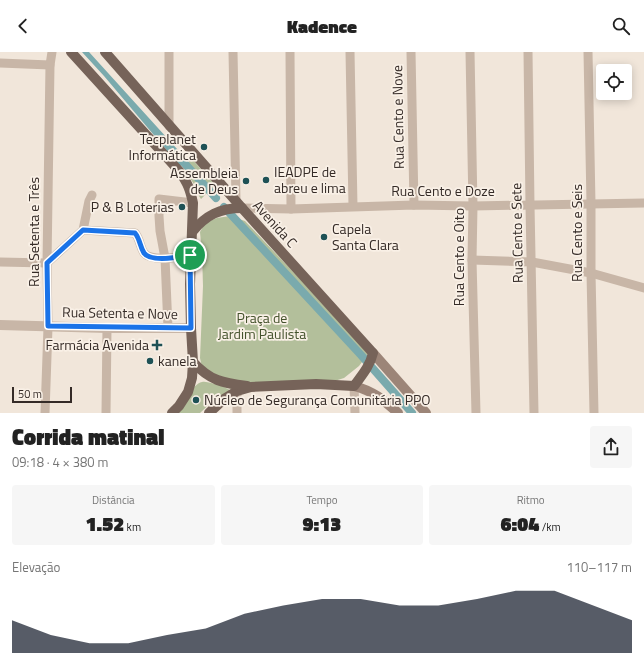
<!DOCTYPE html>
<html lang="pt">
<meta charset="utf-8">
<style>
:root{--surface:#fff;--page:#f6f6f6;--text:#222;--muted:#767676;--accent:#111827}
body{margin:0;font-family:"Titillium Web",sans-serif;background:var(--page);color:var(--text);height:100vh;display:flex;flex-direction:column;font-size:15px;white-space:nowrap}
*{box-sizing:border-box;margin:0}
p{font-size:13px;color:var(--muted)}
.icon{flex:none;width:22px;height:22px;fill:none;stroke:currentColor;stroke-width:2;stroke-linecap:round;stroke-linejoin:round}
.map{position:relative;height:361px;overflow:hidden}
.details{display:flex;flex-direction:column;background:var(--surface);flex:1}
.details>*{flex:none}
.fabs{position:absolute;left:596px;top:12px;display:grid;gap:8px}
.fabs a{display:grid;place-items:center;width:36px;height:36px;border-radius:4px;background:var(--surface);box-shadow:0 2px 10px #0003;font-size:20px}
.scale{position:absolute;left:12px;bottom:10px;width:60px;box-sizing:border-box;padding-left:4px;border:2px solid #352b27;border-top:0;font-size:11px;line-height:14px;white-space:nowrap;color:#352b27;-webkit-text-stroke:3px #f9f0e6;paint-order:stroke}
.pin{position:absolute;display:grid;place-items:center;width:34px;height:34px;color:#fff;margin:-17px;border:2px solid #fff;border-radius:50%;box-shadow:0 1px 4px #0007}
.round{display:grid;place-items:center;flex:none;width:42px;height:42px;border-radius:4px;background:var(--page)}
.overview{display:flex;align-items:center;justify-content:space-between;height:68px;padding:0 12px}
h1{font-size:22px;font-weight:800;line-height:30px}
.stats{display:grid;grid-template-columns:repeat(3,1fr);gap:6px;height:68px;padding:4px 12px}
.stats div{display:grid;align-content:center;border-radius:4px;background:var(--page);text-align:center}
.stats b{font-size:20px;font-weight:800}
.stats small{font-size:11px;font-weight:400}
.stats p{font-size:11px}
.chart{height:112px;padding:8px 12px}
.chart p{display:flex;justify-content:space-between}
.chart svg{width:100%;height:72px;margin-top:4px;fill:var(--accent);opacity:.7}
header{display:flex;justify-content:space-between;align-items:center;height:52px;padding:0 12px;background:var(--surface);font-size:18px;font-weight:800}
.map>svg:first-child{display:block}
.green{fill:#b3bf9b}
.water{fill:#7aaaad}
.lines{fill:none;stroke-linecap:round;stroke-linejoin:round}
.canal{stroke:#7aaaad;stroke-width:8}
.minor{stroke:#c8b6a7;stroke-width:9}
.tertiary{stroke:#c8b6a7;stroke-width:10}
.secondary{stroke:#9c8578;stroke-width:10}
.primary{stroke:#766359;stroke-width:10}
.route-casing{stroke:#fff;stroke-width:8}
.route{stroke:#1a73e8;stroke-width:5}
.poi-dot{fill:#1e5155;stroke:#f9f0e6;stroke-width:1.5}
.labels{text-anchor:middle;stroke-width:3.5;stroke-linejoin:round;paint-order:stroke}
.street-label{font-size:14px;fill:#352b27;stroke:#f9f0e6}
.poi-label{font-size:14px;fill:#352b27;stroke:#f9f0e6;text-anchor:end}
.park-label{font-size:14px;fill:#44522c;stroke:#f9f0e6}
</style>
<header><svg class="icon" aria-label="back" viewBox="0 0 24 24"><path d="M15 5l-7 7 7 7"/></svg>Kadence<svg class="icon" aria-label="search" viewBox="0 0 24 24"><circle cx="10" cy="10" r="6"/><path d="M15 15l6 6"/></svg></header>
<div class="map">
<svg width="644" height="361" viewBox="0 0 644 361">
<rect width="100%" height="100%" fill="#f1e6da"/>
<g class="green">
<path d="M192 107 215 133 201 147 199 144 197 137 183 115Z"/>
<path d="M230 164 245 169 299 226 368 302 359 314 344 326 328 331 232 337 224 335 232 339 216 346 200 361H178C183 353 192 332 202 330 207 329 213 332 218 333L202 315 200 306 203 234 202 201 200 180 205 171 217 166Z"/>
</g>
<path class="water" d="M82 0H89L187 108 180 114 104 24Z"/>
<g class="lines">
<g class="canal">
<path d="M177 103 216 146"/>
<path d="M224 155 361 303 412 361"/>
</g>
<g class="minor">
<path d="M169 0V74"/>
<path d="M233 0 236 148"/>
<path d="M290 0 291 157"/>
<path d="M350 0 353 154"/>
<path d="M411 0 414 153"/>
<path d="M470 0 473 154 472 208 476 361"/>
<path d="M528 0 530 153 534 361"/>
<path d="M588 0 591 151V221L594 361"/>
<path d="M0 11 50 13"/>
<path d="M242 156 291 157 414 153 473 154 644 151"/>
<path d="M83 178 135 181C140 187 140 195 144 201 151 210 180 205 190 203"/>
<path d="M472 208 532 210 591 221 644 236"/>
<path d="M0 210 47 211 83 178 89 149 92 143"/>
<path d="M168 276 165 206 160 179 159 164V147L193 151"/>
<path d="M354 334 355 361"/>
<path d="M237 339V361"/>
<path d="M45 361 48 275 47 211 50 13 52 0"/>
<path d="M106 361 107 276"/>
</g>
<path class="tertiary" d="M0 273 107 276H191"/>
<g class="secondary">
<path d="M373 301 426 361"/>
<path d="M354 334C373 339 384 348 398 361"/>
</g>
<g class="primary">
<path d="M71 0 180 120C188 132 190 137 193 151L190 232 191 276 193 310 192 326 188 340 179 354 172 361"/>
<path d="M105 0 242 156 373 301C370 314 362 323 354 334L316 332 251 335 237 339 224 347 209 361"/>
<path d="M192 180C206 163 220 156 242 156"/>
<path d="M193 310C210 329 223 331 247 334"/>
</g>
</g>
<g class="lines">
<defs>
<path id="route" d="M83 178 135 181C140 187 140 195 144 201 151 211 180 205 190 203L191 276 48 274 47 211Z"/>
</defs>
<use href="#route" class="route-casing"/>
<use href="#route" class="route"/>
</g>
<g class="poi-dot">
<circle cx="204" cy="95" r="4"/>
<circle cx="266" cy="128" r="4"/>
<circle cx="246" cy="129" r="4"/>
<circle cx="182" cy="155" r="4"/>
<circle cx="324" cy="185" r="4"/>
<path d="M155 287h4v4h4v4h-4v4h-4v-4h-4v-4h4z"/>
<circle cx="150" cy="309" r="4"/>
<circle cx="196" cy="348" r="4"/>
</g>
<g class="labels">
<g class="street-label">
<text transform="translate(398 65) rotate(-91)" y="5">Rua Cento e Nove</text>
<text x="443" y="144">Rua Cento e Doze</text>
<text transform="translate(275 172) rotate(48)" y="5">Avenida C</text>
<text transform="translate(34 180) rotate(-90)" y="5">Rua Setenta e Três</text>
<text transform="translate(517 181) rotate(-91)" y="5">Rua Cento e Sete</text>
<text transform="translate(577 181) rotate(-90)" y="5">Rua Cento e Seis</text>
<text transform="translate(459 205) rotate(-90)" y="5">Rua Cento e Oito</text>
<text transform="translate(120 261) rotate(1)" y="5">Rua Setenta e Nove</text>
</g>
<g class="poi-label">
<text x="196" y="92">Tecplanet<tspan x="196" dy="16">Informática</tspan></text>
<text x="274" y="125" text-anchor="start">IEADPE de<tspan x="274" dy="16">abreu e lima</tspan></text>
<text x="238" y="126">Assembleia<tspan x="238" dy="16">de Deus</tspan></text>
<text x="174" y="160">P &amp; B Loterias</text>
<text x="332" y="182" text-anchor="start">Capela<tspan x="332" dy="16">Santa Clara</tspan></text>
<text x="149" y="298">Farmácia Avenida</text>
<text x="158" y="314" text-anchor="start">kanela</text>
<text x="204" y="353" text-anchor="start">Núcleo de Segurança Comunitária PPO</text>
</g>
<g class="park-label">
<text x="262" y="271">Praça de<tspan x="262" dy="16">Jardim Paulista</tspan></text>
</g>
</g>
</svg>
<div class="fabs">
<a><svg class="icon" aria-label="locate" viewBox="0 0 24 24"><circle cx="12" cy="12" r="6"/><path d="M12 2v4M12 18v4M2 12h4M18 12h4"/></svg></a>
</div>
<div class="scale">50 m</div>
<div class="pin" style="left:190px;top:203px;background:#1e9e55"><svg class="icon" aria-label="arrive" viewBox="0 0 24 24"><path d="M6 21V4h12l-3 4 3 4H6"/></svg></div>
</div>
<section class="details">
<div class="overview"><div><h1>Corrida matinal</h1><p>09:18 · 4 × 380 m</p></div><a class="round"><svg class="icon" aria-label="share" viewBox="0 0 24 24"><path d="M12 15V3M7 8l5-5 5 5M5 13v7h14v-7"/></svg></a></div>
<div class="stats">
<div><p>Distância</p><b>1.52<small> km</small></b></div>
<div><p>Tempo</p><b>9:13</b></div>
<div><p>Ritmo</p><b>6:04<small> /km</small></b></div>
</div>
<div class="chart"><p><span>Elevação</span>110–117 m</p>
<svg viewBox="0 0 160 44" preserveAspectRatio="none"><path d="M0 44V24L10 33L20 38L30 38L40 33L50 29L60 20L70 15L80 11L90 11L100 15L110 15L120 11L130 6L140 6L150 15L160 24V44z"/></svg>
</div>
</section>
